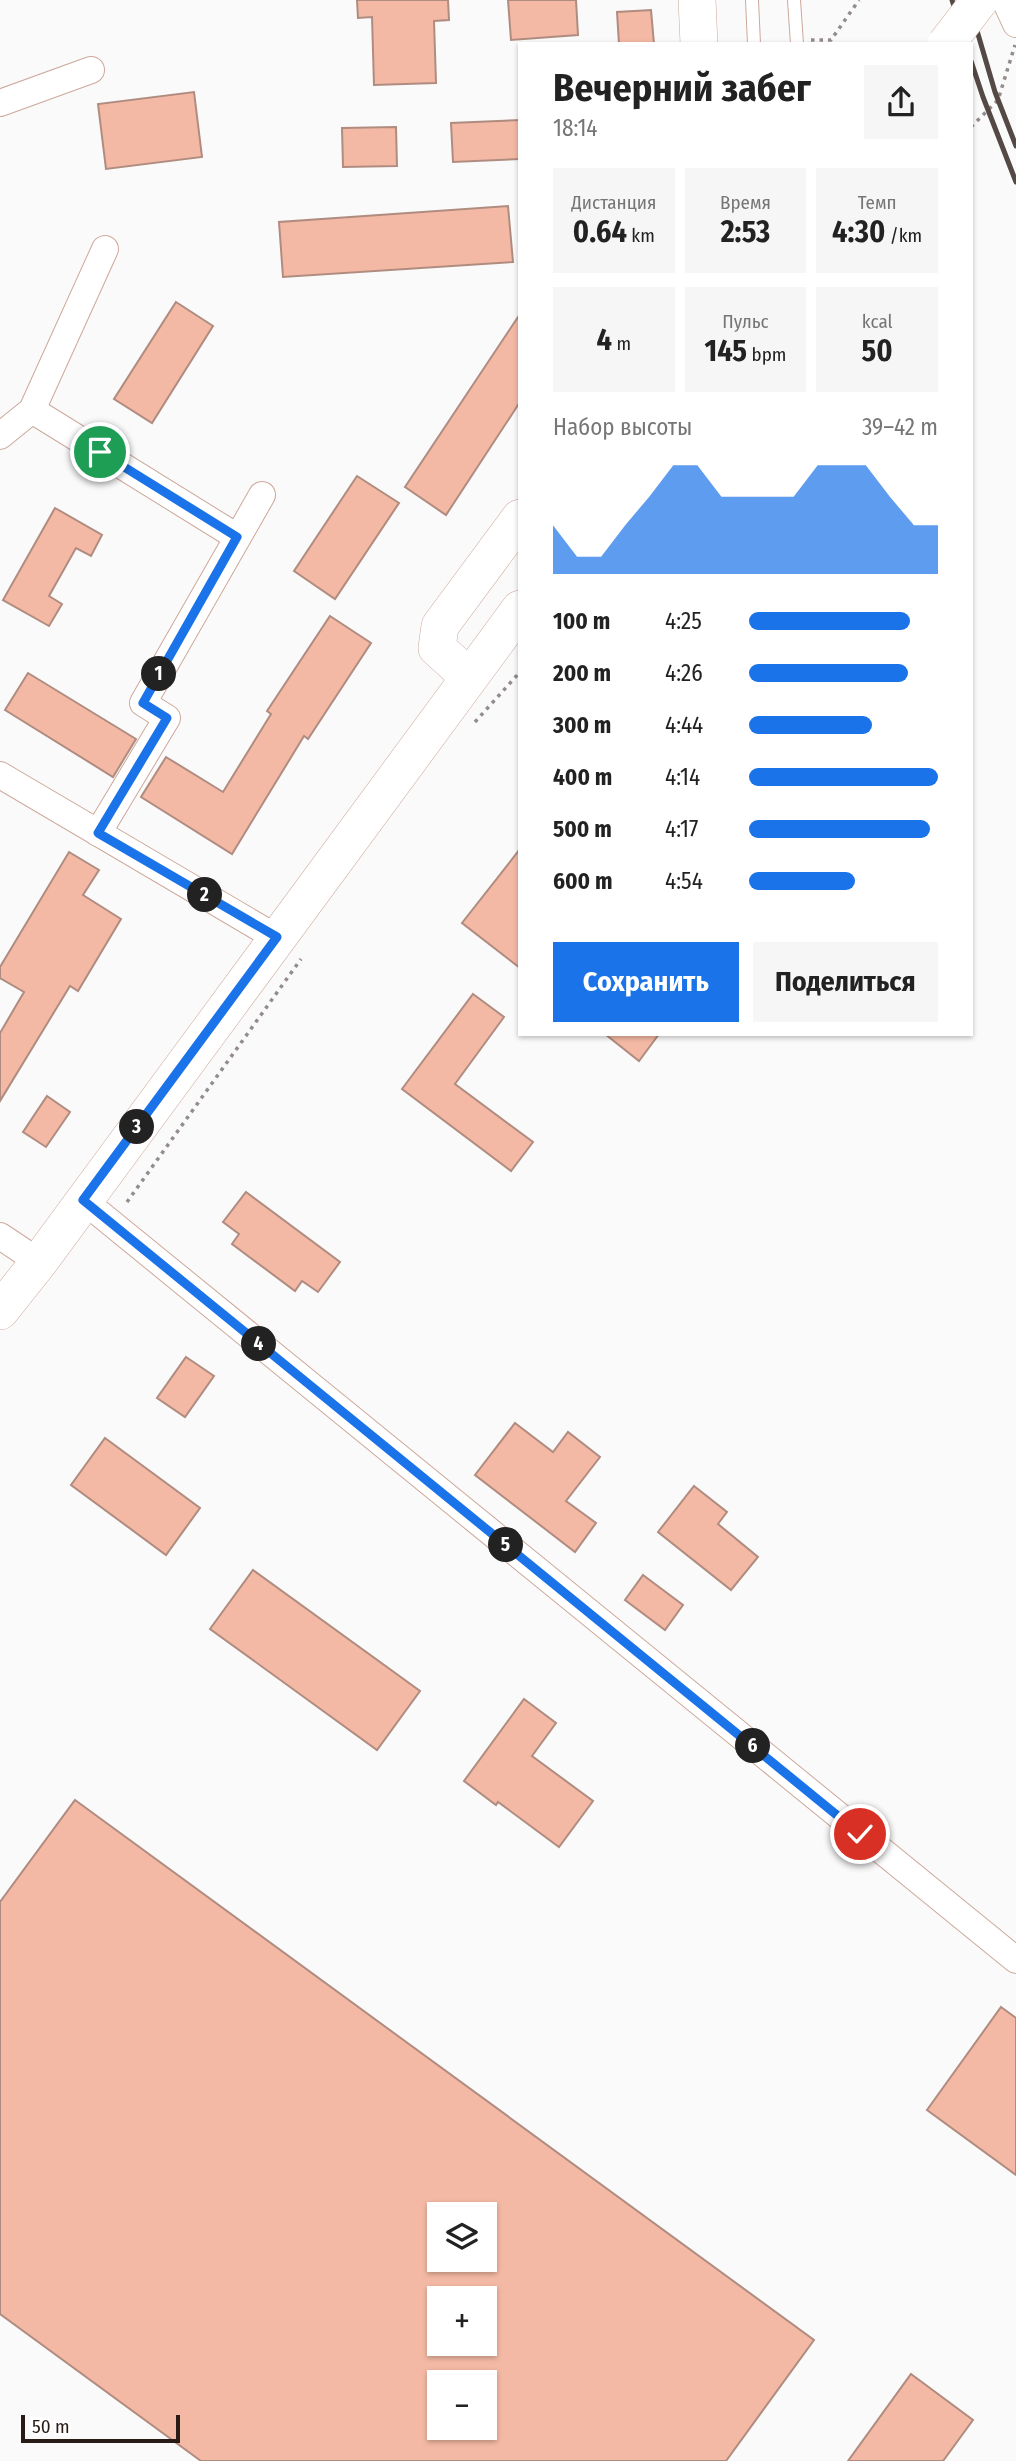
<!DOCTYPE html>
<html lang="ru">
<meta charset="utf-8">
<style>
:root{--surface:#fff;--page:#f6f6f6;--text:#222;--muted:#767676;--accent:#1a73e8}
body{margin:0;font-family:"Fira Sans Condensed",sans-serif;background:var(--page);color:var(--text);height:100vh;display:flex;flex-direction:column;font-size:26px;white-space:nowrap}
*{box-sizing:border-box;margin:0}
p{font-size:23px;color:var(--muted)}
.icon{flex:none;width:38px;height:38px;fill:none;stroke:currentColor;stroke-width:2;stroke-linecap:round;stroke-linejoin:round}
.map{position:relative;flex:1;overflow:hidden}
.sheet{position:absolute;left:518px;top:42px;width:455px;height:994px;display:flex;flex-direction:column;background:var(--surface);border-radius:0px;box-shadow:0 2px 5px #0004}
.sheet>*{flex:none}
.controls{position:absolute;left:427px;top:2202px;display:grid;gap:14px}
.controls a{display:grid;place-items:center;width:70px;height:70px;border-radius:0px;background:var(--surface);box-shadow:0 2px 5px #0004;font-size:35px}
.scale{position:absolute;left:21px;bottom:18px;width:159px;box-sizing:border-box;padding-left:7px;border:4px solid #291b16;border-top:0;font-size:19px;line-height:24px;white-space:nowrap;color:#291b16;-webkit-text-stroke:5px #fff;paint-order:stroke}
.pin{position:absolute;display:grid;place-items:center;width:60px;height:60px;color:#fff;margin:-30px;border:4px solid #fff;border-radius:50%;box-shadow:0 2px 7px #0007}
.km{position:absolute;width:35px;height:35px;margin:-18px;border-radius:50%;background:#222;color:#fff;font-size:19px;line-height:35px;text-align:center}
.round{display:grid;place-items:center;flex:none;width:74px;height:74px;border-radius:0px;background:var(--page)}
.summary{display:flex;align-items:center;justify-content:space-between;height:119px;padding:0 35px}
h1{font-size:38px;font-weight:700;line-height:52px}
.figures{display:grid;grid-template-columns:repeat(3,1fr);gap:10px;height:119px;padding:7px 35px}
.figures div{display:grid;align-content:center;border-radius:0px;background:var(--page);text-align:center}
.figures b{font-size:30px;font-weight:700}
.figures small{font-size:19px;font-weight:400}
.figures p{font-size:19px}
.chart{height:196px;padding:14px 35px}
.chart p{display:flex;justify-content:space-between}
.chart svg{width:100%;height:126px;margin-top:7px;fill:var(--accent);opacity:.7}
.action{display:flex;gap:14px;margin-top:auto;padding:14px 35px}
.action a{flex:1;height:80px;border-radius:0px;background:var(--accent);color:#fff;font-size:28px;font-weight:700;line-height:80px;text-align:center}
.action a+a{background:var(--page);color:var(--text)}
ul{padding:0 35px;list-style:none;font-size:23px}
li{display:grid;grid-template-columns:112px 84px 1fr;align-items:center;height:52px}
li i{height:18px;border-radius:9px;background:var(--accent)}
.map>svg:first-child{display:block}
.building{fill:#f4b9a4;stroke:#b08c80;stroke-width:2;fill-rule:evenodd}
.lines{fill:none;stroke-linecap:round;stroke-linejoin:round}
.lane-casing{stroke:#cda89b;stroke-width:14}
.street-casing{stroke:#cda89b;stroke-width:28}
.secondary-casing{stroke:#cda89b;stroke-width:38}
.path{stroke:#938c8a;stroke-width:3.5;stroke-dasharray:3.5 5;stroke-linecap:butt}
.lane{stroke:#fff;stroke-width:12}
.street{stroke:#fff;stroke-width:26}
.secondary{stroke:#fff;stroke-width:37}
.rail{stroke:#544945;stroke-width:5}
.secondary-bridge-casing{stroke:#cda89b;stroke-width:38;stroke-linecap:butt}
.secondary-bridge{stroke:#fff;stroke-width:37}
.route-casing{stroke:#fff;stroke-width:14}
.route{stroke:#1a73e8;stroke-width:9}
</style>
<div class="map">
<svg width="1016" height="2461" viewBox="0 0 1016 2461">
<rect width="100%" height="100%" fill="#fafafa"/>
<g class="building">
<path d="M357 0H448L449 20 434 21 436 83 374 85 372 17 358 18Z"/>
<path d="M508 0H576L578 35 511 40Z"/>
<path d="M651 10 654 44H619L617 12Z"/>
<path d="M194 92 202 157 106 169 98 104Z"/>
<path d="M520 120V159L453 162 451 123Z"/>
<path d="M396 127 397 166 343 167 342 128Z"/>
<path d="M508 206 513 262 283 277 279 222Z"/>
<path d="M176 302 213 326 152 423 114 399Z"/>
<path d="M520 314V402L446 515 405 487Z"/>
<path d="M357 476 399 503 335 599 294 571Z"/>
<path d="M55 508 102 535 91 556 76 548 49 596 62 604 49 626 3 600Z"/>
<path d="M330 616 371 643 308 739 304 736 232 854 141 797 166 757 223 792 271 714 267 711Z"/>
<path d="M28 673 136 739 113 777 5 710Z"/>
<path d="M520 849V968L462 923Z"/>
<path d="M69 852 99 870 83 895 121 919 78 991 70 986 0 1101V1033L24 992 0 978V967Z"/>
<path d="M473 994 504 1017 455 1084 533 1142 511 1171 402 1089Z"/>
<path d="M605 1034H659L639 1061Z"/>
<path d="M47 1096 70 1112 46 1147 23 1132Z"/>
<path d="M246 1192 340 1262 318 1292 302 1281 295 1291 232 1244 239 1234 223 1222Z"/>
<path d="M186 1357 214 1376 185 1417 157 1398Z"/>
<path d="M515 1423 553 1452 568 1432 600 1457 566 1501 596 1523 575 1552 475 1475Z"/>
<path d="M105 1438 200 1508 166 1555 71 1485Z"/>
<path d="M694 1486 727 1512 718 1524 758 1557 731 1590 658 1532Z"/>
<path d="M253 1570 420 1691 377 1750 210 1629Z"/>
<path d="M643 1575 683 1605 665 1630 625 1600Z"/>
<path d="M524 1699 556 1723 532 1756 593 1801 559 1847 498 1802 496 1805 464 1781Z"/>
<path d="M75 1800 814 2340 726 2461H201L0 2314V1902ZM439 2214H485V2259H439ZM439 2298H485V2343H439ZM439 2382H485V2427H439Z"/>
<path d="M1001 2007 1016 2018V2175L927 2110Z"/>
<path d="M911 2374 973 2420 943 2461H848Z"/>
</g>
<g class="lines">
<defs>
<g id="lane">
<path d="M752 0 754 44"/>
<path d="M794 0 797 44"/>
</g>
<g id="street">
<path d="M1005 0 1016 24"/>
<path d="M0 103 91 70"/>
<path d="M32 410 237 537"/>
<path d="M0 436 32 410 105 249"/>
<path d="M0 775 277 938"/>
<path d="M98 833 167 718 143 703 262 495"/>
<path d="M83 1200 1016 1960"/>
<path d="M0 1236 39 1262"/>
</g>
<g id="secondary">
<path d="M697 0 699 44"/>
<path d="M469 677 437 648 440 626 520 518"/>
<path d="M0 1311 39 1262 520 609"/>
</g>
</defs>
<use href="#lane" class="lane-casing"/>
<use href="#street" class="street-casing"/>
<use href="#secondary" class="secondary-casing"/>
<g class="path">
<path d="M811 40H831L859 0"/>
<path d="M971 127 998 100 1015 45"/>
<path d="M475 722 520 672"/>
<path d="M127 1202 301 959"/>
</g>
<use href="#lane" class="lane"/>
<use href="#street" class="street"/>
<use href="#secondary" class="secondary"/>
<g class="rail">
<path d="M952 0 966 44"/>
<path d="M968 0 995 92 1016 146"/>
<path d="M971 61 983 97 1016 182"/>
</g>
<defs>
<path id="secondary-bridge" d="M946 44 980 0"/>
</defs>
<use href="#secondary-bridge" class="secondary-bridge-casing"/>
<use href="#secondary-bridge" class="secondary-bridge"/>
</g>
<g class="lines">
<defs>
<path id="route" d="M100 452 237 537 143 703 167 718 98 833 277 937 83 1200 860 1834"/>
</defs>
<use href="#route" class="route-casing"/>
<use href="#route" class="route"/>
</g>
</svg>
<div class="controls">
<a><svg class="icon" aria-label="layers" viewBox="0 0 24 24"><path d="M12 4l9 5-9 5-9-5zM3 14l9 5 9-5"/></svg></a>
<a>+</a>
<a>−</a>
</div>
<div class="scale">50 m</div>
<div class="pin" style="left:100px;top:452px;background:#1e9e55"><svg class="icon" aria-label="arrive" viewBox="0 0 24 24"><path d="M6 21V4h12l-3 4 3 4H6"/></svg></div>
<div class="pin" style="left:860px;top:1834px;background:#d93025"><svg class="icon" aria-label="check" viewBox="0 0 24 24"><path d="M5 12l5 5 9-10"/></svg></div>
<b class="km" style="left:159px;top:674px">1</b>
<b class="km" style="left:205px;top:895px">2</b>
<b class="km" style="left:137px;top:1127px">3</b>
<b class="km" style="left:259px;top:1344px">4</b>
<b class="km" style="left:506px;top:1545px">5</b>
<b class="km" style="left:753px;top:1746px">6</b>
<section class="sheet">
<div class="summary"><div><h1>Вечерний забег</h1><p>18:14</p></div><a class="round"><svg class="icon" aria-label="share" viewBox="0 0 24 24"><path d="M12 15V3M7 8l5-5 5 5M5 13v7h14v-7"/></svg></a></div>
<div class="figures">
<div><p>Дистанция</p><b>0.64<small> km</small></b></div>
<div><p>Время</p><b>2:53</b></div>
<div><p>Темп</p><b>4:30<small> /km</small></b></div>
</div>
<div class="figures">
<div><b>4<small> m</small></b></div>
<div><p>Пульс</p><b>145<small> bpm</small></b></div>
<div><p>kcal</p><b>50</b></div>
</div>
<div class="chart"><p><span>Набор высоты</span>39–42 m</p>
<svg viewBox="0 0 160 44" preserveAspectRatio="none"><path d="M0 44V27L10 38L20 38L30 27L40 17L50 6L60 6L70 17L80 17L90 17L100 17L110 6L120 6L130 6L140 17L150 27L160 27V44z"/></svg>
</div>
<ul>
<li><b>100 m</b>4:25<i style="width:85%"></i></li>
<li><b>200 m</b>4:26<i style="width:84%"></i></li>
<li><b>300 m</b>4:44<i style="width:65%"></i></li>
<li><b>400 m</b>4:14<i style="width:100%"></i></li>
<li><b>500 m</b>4:17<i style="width:96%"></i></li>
<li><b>600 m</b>4:54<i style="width:56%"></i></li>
</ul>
<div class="action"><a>Сохранить</a><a>Поделиться</a></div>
</section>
</div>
